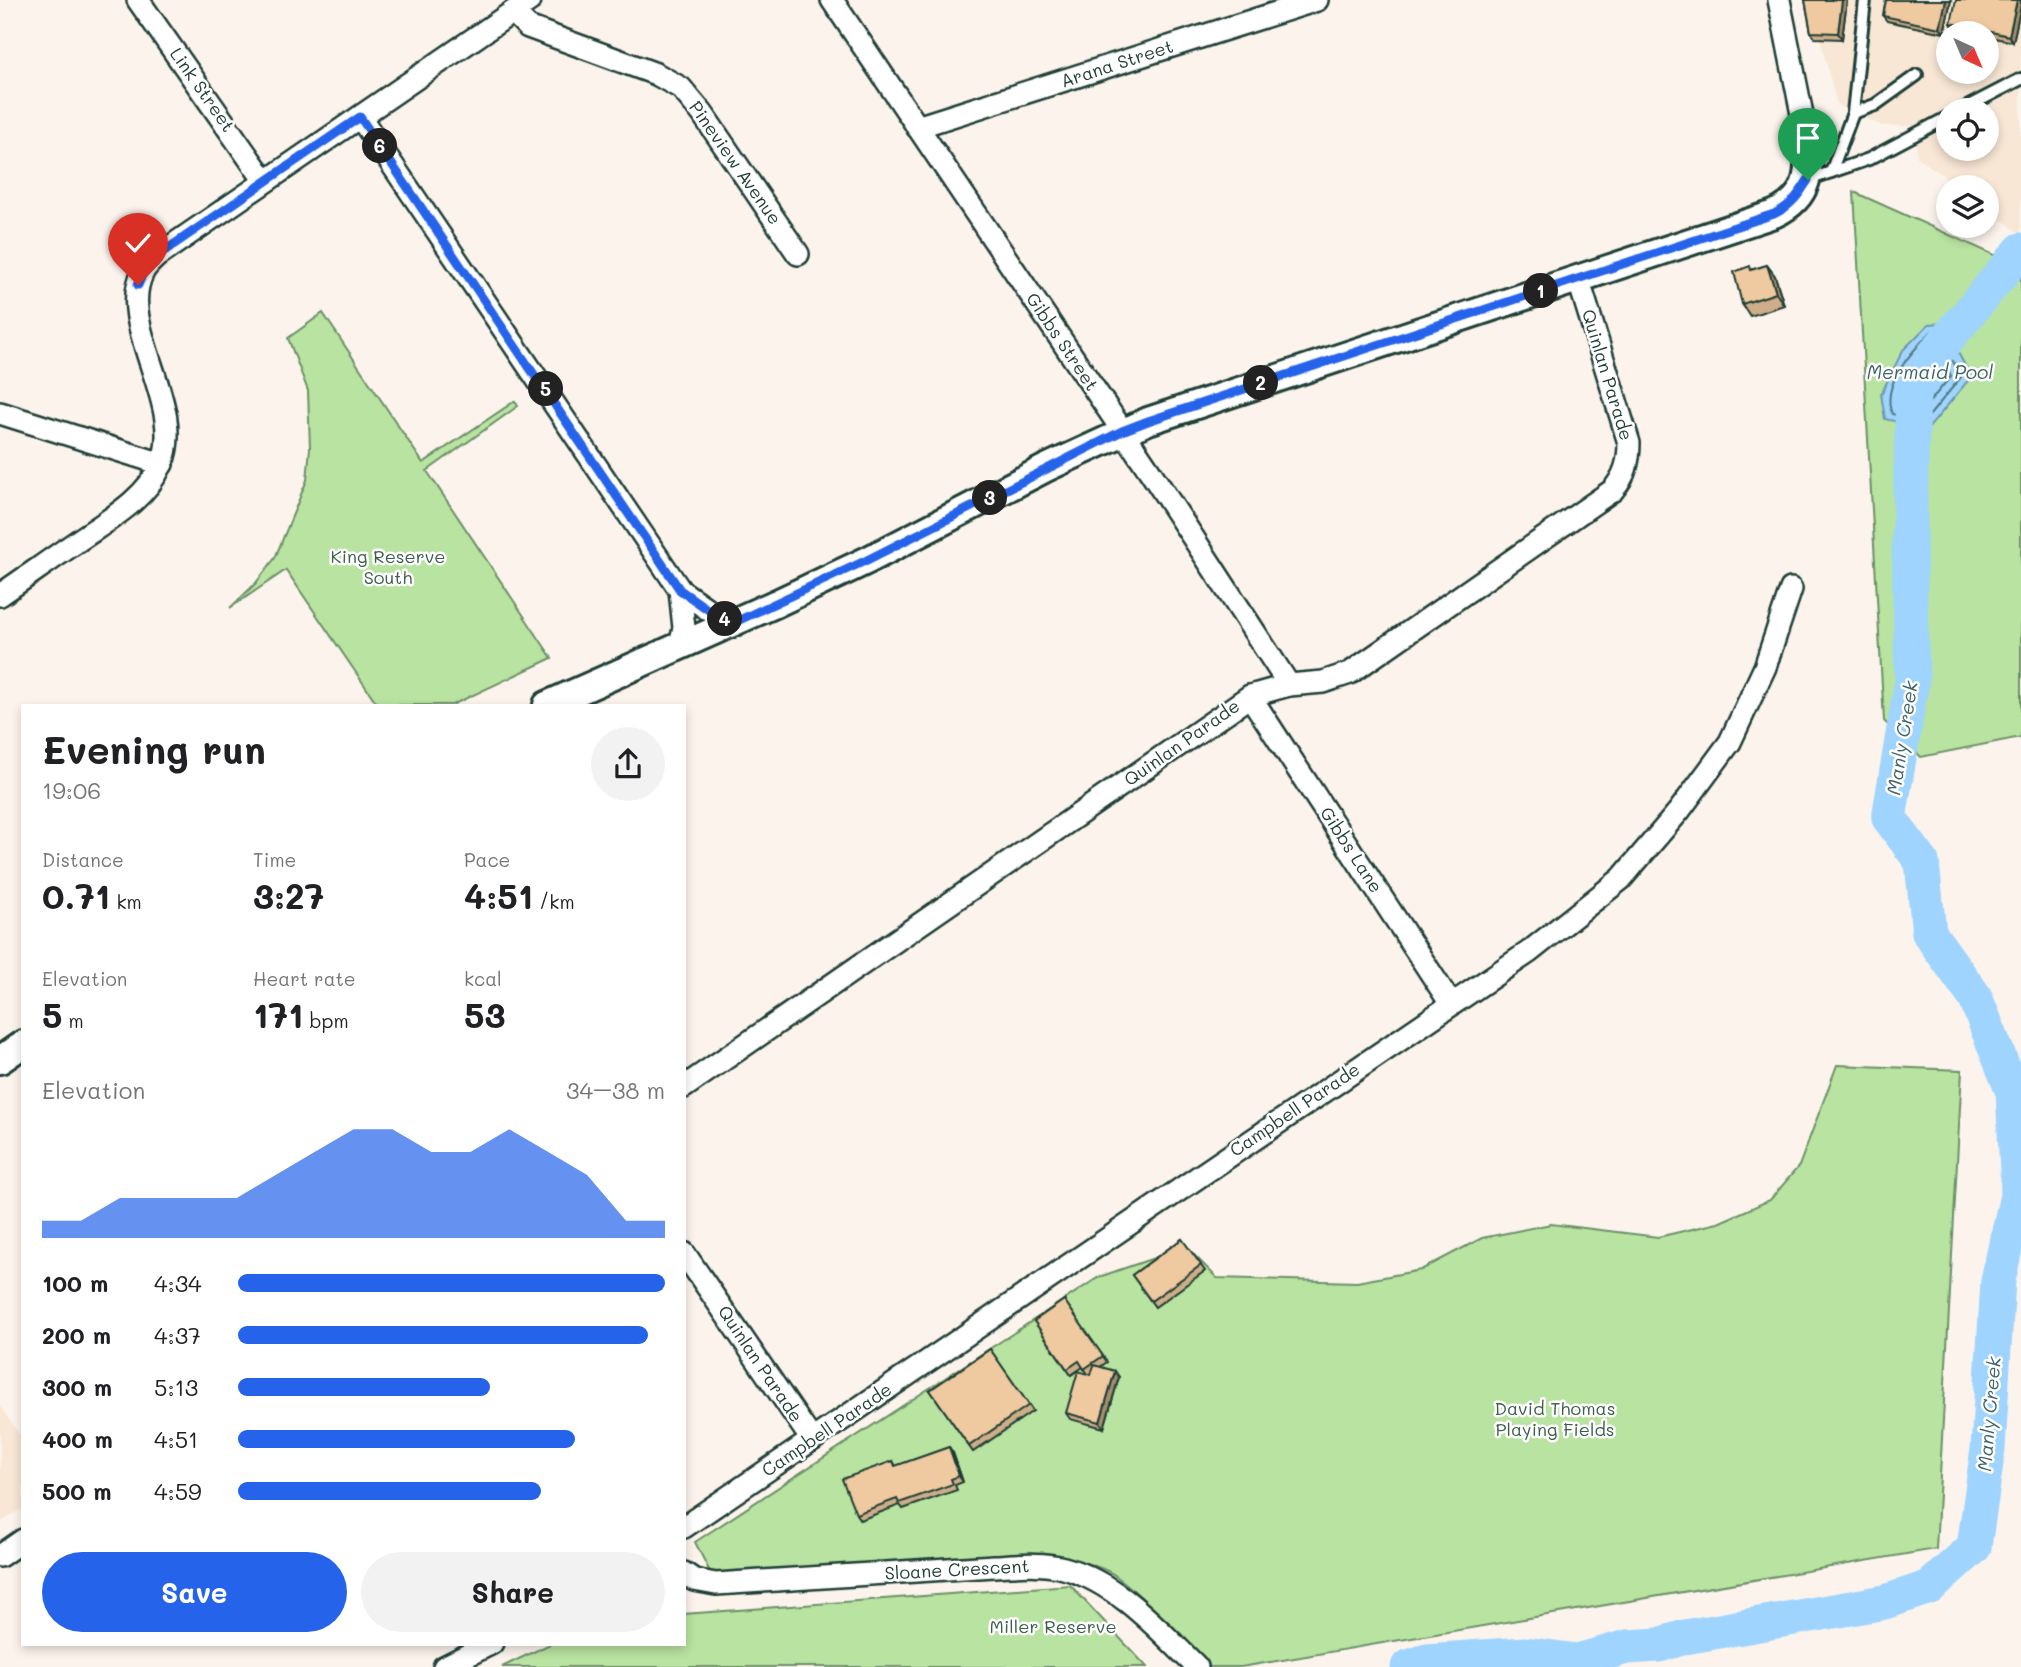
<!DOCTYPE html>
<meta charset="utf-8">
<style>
:root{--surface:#fff;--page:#f2f2f2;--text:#202124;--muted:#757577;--accent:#2563eb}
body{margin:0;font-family:Mali,sans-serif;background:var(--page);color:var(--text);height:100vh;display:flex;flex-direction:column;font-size:26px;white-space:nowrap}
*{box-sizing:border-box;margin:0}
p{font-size:23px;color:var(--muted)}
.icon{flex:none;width:38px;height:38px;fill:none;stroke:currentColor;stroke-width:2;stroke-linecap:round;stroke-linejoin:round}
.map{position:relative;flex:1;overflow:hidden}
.side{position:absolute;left:21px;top:704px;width:665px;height:942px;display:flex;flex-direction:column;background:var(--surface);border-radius:0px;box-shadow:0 4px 10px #0003}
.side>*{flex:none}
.needle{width:46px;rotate:136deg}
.tools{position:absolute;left:1936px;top:21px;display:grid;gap:14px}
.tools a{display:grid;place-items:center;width:63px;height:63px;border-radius:50%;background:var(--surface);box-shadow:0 4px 10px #0003;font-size:35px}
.pin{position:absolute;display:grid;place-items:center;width:60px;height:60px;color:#fff;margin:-72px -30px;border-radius:50% 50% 50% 0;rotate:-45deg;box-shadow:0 0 7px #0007}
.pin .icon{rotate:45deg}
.km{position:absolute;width:35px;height:35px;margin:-18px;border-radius:50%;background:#222;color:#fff;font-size:19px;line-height:35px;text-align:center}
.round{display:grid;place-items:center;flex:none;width:74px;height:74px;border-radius:37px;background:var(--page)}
.summary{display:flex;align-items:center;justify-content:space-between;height:119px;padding:0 21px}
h1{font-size:38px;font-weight:700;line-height:52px}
.figures{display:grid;grid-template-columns:repeat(3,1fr);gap:10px;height:119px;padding:7px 21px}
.figures div{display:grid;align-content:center}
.figures b{font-size:35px;font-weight:700}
.figures small{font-size:19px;font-weight:400}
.figures p{font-size:19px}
.chart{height:196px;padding:14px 21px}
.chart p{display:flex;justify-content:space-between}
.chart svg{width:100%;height:126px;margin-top:7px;fill:var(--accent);opacity:.7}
.action{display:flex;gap:14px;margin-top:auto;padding:14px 21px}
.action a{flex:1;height:80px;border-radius:42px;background:var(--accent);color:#fff;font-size:28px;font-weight:700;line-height:80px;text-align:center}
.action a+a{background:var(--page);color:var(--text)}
ul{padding:0 21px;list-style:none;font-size:23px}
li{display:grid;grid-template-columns:112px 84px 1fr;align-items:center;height:52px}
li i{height:18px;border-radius:9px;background:var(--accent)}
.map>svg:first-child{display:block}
.built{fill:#f8e7d5;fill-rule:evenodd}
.green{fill:#b9e3a0;stroke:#6c906a;stroke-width:2}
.water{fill:#9fd4fe;stroke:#6c98ad;stroke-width:2}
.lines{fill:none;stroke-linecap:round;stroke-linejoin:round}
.shore{stroke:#527985;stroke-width:2}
.river{stroke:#9fd4fe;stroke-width:35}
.service-casing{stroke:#1f3d34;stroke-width:16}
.minor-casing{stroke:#1f3d34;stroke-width:26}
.tertiary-casing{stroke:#1f3d34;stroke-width:32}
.service{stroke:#fff;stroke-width:10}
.minor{stroke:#fff;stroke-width:21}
.tertiary{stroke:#fff;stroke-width:26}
.wall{fill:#cead89;stroke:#1f3d34;stroke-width:2}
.shaded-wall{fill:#a78d6f;stroke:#1f3d34;stroke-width:2}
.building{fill:#efc99f;stroke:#1f3d34;stroke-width:2}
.route-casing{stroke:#fff;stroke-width:14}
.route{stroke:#2563eb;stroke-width:9}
.labels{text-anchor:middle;stroke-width:5;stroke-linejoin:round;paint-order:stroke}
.street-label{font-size:18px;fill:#1f3d34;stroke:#fff}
.park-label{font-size:18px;fill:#3e5e4a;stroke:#fff}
.water-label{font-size:19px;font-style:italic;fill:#3f6366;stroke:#fff}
</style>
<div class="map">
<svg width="2021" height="1667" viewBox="0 0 2021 1667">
<rect width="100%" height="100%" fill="#fcf4ec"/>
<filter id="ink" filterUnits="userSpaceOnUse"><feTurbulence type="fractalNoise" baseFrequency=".0143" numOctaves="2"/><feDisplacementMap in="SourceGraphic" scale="14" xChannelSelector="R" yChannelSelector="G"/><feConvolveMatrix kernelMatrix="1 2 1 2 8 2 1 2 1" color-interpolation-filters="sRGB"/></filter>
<g filter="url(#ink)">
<g class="built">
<path d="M1810 0H2021V234L1986 208V187H1959L1917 157 1915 126H1882L1837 105ZM1948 33H1986V72H1948ZM1948 110H1986V149H1948Z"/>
<path d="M0 1406 23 1440V1508L0 1523Z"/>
</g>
<g class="green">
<path d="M1854 192 2021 267V737L1921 757 1884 721Z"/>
<path d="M323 313 423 463 515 401 518 406 427 471 552 658 452 705H378L286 570 230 608 255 584 275 558 307 480 310 448 308 391 288 338Z"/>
<path d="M1837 1065 1962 1070 1936 1549 1241 1667H1204C1178 1638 1147 1598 1116 1576 1096 1562 1065 1559 1042 1554L711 1574 695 1542 1099 1277 1186 1247 1217 1278 1357 1282 1421 1270 1482 1238 1551 1224 1658 1237 1718 1223 1770 1200 1799 1166Z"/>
<path d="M1070 1585 1147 1667H502L552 1643H684V1614Z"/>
</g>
<path class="water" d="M1942 323 1971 377 1928 429 1885 419 1881 394 1903 350 1929 324Z"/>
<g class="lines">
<g class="shore">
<path d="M1937 330 1961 377 1925 421 1892 414C1880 385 1912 351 1932 331Z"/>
<path d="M1931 344 1937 345 1951 376 1922 411 1900 407 1898 396 1916 360Z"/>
<path d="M1929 361 1934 363 1939 374 1919 399H1912L1910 394 1924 366Z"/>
</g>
<path class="river" d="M1408 1667 1426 1661 1525 1654 1577 1661 1627 1647 1659 1645 1685 1637 1885 1602 1930 1587 1974 1547 1988 1449 1998 1280 2018 1191 2013 1092 1975 997 1929 933 1922 862 1889 818 1912 681 1909 545 1913 392 1933 356 2021 250"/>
<defs>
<g id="service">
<path d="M1961 110 2021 79"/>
<path d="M1853 113 1875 105 1917 75"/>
<path d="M1831 172 1853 113 1865 0"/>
<path d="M1808 180 1869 159 1948 117"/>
</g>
<g id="minor">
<path d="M138 0 265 181"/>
<path d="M832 0 1151 473 1289 685"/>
<path d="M1779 0 1806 134"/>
<path d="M513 12 528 27 656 74 681 88 702 113 798 254"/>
<path d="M360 117 680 590 713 613 733 623"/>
<path d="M917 127 1317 0"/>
<path d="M0 413 162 464"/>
<path d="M680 590 684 628 680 647"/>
<path d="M0 595C25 578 50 560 75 543 106 521 145 501 161 465 188 406 115 325 143 272 146 266 152 261 157 256L530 0"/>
<path d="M1250 696 1451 1004"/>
<path d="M684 1087 1250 696 1289 685 1323 682 1350 673 1613 490C1625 476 1629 462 1629 443L1578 278"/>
<path d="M684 1253 812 1440"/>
<path d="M684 1527 1529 952 1621 879 1679 811 1730 742 1765 667 1791 589"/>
<path d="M0 1556 23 1540"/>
<path d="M684 1573 694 1580 716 1584 994 1566C1016 1565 1042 1562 1064 1568 1118 1583 1158 1629 1197 1667"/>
<path d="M444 1667 492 1643"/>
</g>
<g id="tertiary">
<path d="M547 705 777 603 868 560 1046 468 1148 421 1774 214C1811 197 1811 170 1806 134"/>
<path d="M0 1060 23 1044"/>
</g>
</defs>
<use href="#service" class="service-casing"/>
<use href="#minor" class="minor-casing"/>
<use href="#tertiary" class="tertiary-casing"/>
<use href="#service" class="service"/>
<use href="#minor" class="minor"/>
<use href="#tertiary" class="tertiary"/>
</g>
<g class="wall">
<path d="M1805 0H1847L1842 39 1815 38 1811 32Z"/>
<path d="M1886 0H1951L1944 33 1887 21 1883 16Z"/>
<path d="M2021 0V5L2013 42 1986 36V33H1973L1955 29 1951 23Z"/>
<path d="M1767 265 1775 276 1784 305 1750 316 1742 304 1753 269Z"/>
<path d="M1182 1239 1205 1271 1155 1307 1132 1275Z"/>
<path d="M1064 1300 1107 1362 1100 1367 1119 1377 1104 1428 1070 1419 1066 1413 1088 1374 1083 1367 1071 1375 1034 1321Z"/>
<path d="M990 1349 1033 1411 973 1452 930 1390Z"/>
<path d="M949 1447 953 1453 963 1482 955 1485 957 1490 903 1509 900 1505 860 1520 856 1514 893 1461 896 1466Z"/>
</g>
<g class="shaded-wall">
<path d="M1842 0H1847L1842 39 1838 33Z"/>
<path d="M1946 0H1951L1944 33 1940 28Z"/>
<path d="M2017 0H2021V5L2013 42 2009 36Z"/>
<path d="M1767 265 1775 276 1784 305 1776 293Z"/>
<path d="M1115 1371 1119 1377 1104 1428 1100 1422Z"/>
<path d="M949 1447 953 1453 963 1482 959 1476Z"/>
</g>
<g class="building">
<path d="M1805 0H1842L1838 33 1811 32Z"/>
<path d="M1886 0H1946L1940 28 1883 16Z"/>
<path d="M1956 0H2017L2009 36 1951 23Z"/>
<path d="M1767 265 1776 293 1742 304 1734 272 1750 266 1751 270Z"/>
<path d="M1182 1239 1201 1265 1151 1301 1132 1275Z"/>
<path d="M1064 1300 1103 1356 1084 1369 1079 1361 1067 1369 1034 1321Z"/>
<path d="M990 1349 1029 1405 969 1446 930 1390Z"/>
<path d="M1094 1365 1115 1371 1100 1422 1066 1413 1078 1371 1091 1375Z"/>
<path d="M949 1447 959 1476 951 1479 953 1484 899 1503 897 1499 856 1514 842 1479 893 1461 895 1466Z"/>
</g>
</g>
<g class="lines" filter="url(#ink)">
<defs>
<path id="route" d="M138 285 144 270 157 256 360 117 680 590 713 613 733 623 867 560 1122 431 1148 421 1774 214C1791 206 1798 196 1808 180"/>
</defs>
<use href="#route" class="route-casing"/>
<use href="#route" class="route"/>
</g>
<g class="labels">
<g class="street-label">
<text transform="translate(1117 64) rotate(-18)" y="6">Arana Street</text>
<text transform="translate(202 90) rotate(55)" y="6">Link Street</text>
<text transform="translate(735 163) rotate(55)" y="6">Pineview Avenue</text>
<text transform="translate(1062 342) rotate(56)" y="6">Gibbs Street</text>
<text transform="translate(1607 375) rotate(73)" y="6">Quinlan Parade</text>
<text transform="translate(1182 743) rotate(-35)" y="6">Quinlan Parade</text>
<text transform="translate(1351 850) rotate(57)" y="6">Gibbs Lane</text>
<text transform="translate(1295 1110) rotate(-34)" y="6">Campbell Parade</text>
<text transform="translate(760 1364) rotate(56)" y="6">Quinlan Parade</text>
<text transform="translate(827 1430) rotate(-34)" y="6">Campbell Parade</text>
<text transform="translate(957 1570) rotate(-3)" y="6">Sloane Crescent</text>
</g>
<g class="park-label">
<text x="388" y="563">King Reserve<tspan x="388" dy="21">South</tspan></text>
<text x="1555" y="1415">David Thomas<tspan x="1555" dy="21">Playing Fields</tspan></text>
<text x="1053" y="1633">Miller Reserve</text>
</g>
<g class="water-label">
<text x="1930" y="379">Mermaid Pool</text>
<text transform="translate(1902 738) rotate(-81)" y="7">Manly Creek</text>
<text transform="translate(1989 1414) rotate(-85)" y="7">Manly Creek</text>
</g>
</g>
</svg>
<div class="tools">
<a><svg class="needle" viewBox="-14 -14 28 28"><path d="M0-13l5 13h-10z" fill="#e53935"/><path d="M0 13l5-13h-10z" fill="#757577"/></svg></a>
<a><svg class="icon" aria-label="locate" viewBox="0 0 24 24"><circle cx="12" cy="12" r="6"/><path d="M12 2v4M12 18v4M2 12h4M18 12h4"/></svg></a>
<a><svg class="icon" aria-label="layers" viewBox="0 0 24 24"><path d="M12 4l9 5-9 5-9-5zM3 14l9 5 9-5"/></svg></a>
</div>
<div class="pin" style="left:1808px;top:180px;background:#1e9e55"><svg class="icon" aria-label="arrive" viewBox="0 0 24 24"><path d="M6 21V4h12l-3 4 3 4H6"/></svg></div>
<div class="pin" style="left:138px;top:285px;background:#d93025"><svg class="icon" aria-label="check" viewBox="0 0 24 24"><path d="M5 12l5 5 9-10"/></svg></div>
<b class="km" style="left:1541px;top:291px">1</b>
<b class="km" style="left:1261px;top:383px">2</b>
<b class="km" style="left:990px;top:498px">3</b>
<b class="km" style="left:725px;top:619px">4</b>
<b class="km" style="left:546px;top:389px">5</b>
<b class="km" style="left:380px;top:146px">6</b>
<section class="side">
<div class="summary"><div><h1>Evening run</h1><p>19:06</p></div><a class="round"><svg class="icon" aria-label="share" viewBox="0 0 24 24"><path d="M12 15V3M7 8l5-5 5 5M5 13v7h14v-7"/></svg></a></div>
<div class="figures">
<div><p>Distance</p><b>0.71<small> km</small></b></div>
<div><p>Time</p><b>3:27</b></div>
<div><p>Pace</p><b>4:51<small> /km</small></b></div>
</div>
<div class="figures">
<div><p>Elevation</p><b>5<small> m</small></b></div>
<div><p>Heart rate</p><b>171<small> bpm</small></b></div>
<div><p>kcal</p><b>53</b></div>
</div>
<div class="chart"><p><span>Elevation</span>34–38 m</p>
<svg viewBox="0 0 160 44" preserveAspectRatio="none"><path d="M0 44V38L10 38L20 30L30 30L40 30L50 30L60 22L70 14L80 6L90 6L100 14L110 14L120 6L130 14L140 22L150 38L160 38V44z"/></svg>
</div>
<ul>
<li><b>100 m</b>4:34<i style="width:100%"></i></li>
<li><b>200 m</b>4:37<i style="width:96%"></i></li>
<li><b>300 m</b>5:13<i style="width:59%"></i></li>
<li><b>400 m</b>4:51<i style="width:79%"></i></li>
<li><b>500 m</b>4:59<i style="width:71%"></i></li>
</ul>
<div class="action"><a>Save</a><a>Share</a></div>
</section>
</div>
